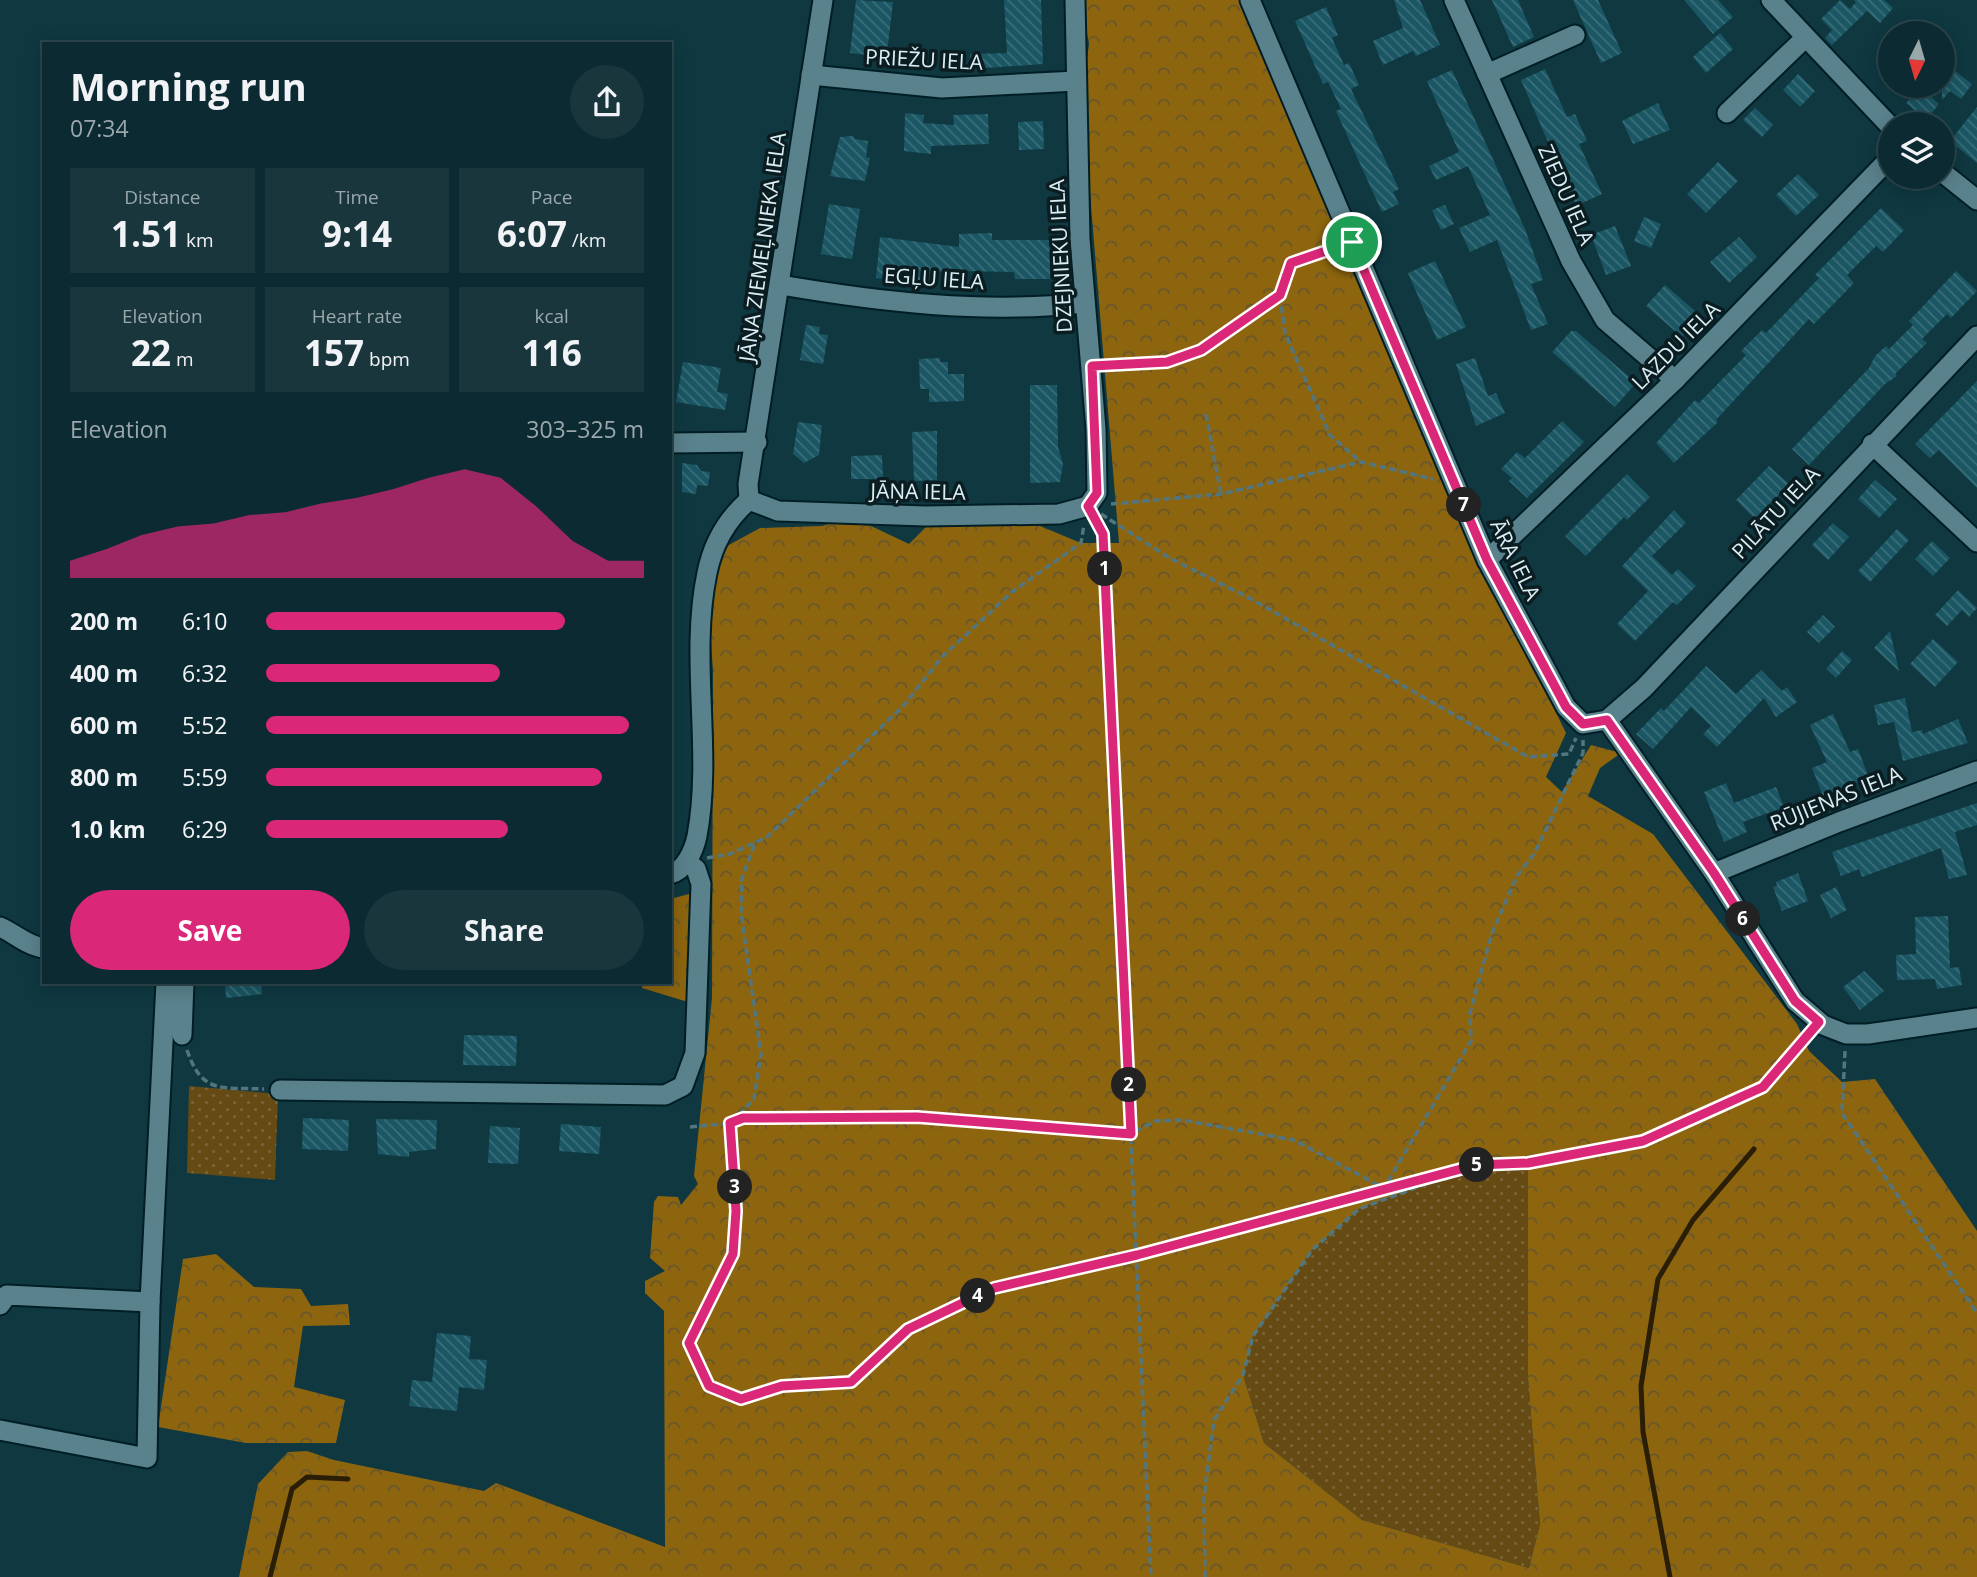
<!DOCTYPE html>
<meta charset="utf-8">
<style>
:root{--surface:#0b2a31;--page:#19363d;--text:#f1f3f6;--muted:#9aa7ab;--line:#2b464d;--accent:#db2777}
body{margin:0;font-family:"Open Sans",sans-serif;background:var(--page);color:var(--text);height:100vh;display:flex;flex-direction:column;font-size:26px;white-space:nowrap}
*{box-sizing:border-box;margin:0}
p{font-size:23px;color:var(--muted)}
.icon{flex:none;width:38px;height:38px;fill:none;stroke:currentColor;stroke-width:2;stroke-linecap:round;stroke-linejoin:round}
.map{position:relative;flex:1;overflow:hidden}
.side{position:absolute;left:42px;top:42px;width:630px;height:942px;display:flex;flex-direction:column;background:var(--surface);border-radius:0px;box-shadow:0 4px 18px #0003,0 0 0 2px var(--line)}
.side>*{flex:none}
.needle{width:46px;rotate:185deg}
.controls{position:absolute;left:1878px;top:21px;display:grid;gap:14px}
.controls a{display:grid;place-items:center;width:77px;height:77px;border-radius:50%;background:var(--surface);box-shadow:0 4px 18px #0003,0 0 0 2px var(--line);font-size:35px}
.pin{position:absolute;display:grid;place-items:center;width:60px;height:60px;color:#fff;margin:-30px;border:4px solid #fff;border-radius:50%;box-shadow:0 2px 7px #0007}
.km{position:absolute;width:35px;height:35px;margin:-18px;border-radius:50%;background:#222;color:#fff;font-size:19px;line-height:35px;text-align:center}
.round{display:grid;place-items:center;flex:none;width:74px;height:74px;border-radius:37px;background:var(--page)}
.head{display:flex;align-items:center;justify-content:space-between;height:119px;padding:0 28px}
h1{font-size:38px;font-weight:700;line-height:52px}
.stats{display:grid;grid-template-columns:repeat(3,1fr);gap:10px;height:119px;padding:7px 28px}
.stats div{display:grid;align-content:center;border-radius:0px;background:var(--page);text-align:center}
.stats b{font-size:35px;font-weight:700}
.stats small{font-size:19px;font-weight:400}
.stats p{font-size:19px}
.chart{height:196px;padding:14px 28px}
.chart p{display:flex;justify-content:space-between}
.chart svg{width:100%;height:126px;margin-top:7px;fill:var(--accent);opacity:.7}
.button{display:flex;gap:14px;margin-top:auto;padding:14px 28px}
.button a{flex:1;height:80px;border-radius:42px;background:var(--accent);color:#fff;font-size:28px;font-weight:700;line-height:80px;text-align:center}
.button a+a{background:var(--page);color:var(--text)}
ul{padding:0 28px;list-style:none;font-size:23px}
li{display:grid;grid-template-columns:112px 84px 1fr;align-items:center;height:52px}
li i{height:18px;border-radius:9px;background:var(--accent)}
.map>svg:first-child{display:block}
.grass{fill:url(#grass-dots)}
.forest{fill:url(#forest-crowns);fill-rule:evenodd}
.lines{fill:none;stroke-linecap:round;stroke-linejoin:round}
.stream{stroke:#2b1e06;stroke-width:5}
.building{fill:url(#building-back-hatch)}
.minor-casing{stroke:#011e25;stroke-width:23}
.path{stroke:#53767e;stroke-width:3.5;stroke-dasharray:7 3.5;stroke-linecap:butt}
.minor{stroke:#5a828c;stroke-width:19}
.route-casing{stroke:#fff;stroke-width:14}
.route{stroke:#db2777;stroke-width:9}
.labels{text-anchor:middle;stroke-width:7;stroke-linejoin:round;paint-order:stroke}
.street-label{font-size:21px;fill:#daeff5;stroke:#0c1d21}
</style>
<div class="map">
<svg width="1977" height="1577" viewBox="0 0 1977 1577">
<defs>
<pattern id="grass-dots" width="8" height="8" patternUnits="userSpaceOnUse" patternTransform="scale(1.75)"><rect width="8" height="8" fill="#654a14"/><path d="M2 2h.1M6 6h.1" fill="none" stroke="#7a6437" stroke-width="1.8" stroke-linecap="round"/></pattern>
<pattern id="forest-crowns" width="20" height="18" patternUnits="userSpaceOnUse" patternTransform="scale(1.75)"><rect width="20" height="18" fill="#8d650f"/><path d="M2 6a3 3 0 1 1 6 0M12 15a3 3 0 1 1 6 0" fill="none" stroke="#67562c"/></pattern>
<pattern id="building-back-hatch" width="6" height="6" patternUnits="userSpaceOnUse" patternTransform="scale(1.75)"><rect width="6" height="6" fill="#1a5663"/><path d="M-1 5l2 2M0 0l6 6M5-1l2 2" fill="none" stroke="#3b6f7a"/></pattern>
</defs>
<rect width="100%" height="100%" fill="#0f3841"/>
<g class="grass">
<path d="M189 1086 278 1094 275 1180 187 1173Z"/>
<path d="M1528 1162V1378L1540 1524 1529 1568 1362 1520 1264 1443 1243 1375 1253 1336 1312 1250 1359 1209 1476 1165Z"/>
</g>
<g class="forest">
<path d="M1081 0H1240L1481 559 1566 733 1546 777 1562 792 1591 745 1621 753 1600 768 1588 796 1653 834 1797 1024 1809 1051 1842 1082 1875 1079 1977 1231V1577H239L258 1484 288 1452 307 1451 334 1460 484 1491 496 1483 665 1547 664 1311 645 1293V1281L665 1271 650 1258 654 1202 658 1196 678 1197 681 1205 698 1184 694 1176 712 998 713 671 709 613 718 551 760 528 822 526 852 517 909 544 933 520 1016 516 1081 543H1119L1082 97 1089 44ZM1528 1162V1378L1540 1524 1529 1568 1362 1520 1264 1443 1243 1375 1253 1336 1312 1250 1359 1209 1476 1165Z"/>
<path d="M693 893 688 1002 642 988V982H670V899Z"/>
<path d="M216 1254 254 1287 301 1289 311 1306 348 1304 350 1325 303 1326 294 1387 345 1400 336 1443H246L158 1427 183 1259Z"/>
</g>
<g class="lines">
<g class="stream">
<path d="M270 1577 292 1489 307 1477 348 1479"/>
<path d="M1670 1577 1643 1432 1641 1386 1658 1279 1693 1220 1754 1149"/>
</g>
</g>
<g class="building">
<path d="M856 0 893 2 887 53 876 51V56L850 53Z"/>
<path d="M1004 0H1041L1043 64 971 69 970 54 1007 53Z"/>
<path d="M1394 0H1420L1440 45 1416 56 1413 51 1383 65 1373 41 1403 28Z"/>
<path d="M1492 0H1518L1534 37 1513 47Z"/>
<path d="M1573 0H1598L1622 53 1601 63Z"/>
<path d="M1684 0H1718L1733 17 1713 34Z"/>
<path d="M1840 0 1850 9 1856 2 1854 0H1884L1893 8 1880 23 1867 11 1832 45 1825 38 1832 30 1821 19Z"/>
<path d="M1326 7 1338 35 1332 38 1344 65 1349 63 1359 85 1351 89 1399 189 1393 192 1399 204 1382 212 1336 111 1341 109 1328 82 1323 84 1295 21Z"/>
<path d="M1720 33 1733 49 1706 73 1693 57Z"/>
<path d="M1951 68 1972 84 1961 99 1950 91 1942 100V79Z"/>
<path d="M1545 69 1567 117 1575 114 1587 141 1579 144 1602 194 1576 206 1521 80Z"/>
<path d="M1452 70 1525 229 1543 280 1531 284 1548 324 1531 330 1497 240 1470 252 1459 228 1490 215 1468 166 1436 180 1429 166 1459 152 1427 81Z"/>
<path d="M1798 74 1815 91 1800 107 1783 90Z"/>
<path d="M1920 87 1939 104 1926 120 1906 103Z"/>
<path d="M1658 103 1670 130 1633 144 1622 121Z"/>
<path d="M1977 107V163L1950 141Z"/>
<path d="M1755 108 1773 125 1762 137 1743 120Z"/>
<path d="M905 113 924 115 923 123 954 125 953 115 988 114 989 144 931 146V154L904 151Z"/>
<path d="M1043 121 1044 149 1019 150 1018 122Z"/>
<path d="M853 136 855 139 868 141 866 157 870 158 865 181 830 176 840 137Z"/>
<path d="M1718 162 1738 181 1706 213 1687 194Z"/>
<path d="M1798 174 1819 195 1796 216 1776 195Z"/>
<path d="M829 204 860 209 852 259 821 254Z"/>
<path d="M1445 205 1454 224 1441 230 1432 210Z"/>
<path d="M1881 208 1904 230 1883 252 1876 246 1847 275 1854 283 1814 324 1809 319 1716 420 1718 422 1674 463 1656 443 1695 400 1699 403 1746 355 1741 351 1762 330 1766 333 1819 278 1815 275Z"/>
<path d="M1644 217 1661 224 1651 248 1634 241Z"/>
<path d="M1615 226 1631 266 1606 275 1591 235Z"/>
<path d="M992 233V240H1050V279H1015L1014 272 959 271 930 272 928 284 876 278 880 237 959 247V234Z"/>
<path d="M1739 237 1757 257 1729 283 1710 262Z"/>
<path d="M1435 261 1466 327 1437 340 1408 273Z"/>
<path d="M1956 271 1977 291 1951 318 1947 314 1922 339 1927 343 1895 374 1897 376 1885 384 1809 465 1792 449 1869 368 1875 356 1886 346 1889 349 1913 325 1909 321Z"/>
<path d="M1665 285 1701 316 1682 337 1646 306Z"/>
<path d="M806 325 820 327 819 334 828 335 823 364 800 360Z"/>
<path d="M1571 331H1576L1636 383 1615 407 1552 352Z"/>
<path d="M940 358V362H948V374H964V401L929 402V389H920L919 359Z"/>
<path d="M1475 358 1488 396 1496 393 1505 413 1476 426 1456 364Z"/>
<path d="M683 362 721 368 717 392 728 394 725 410 676 402Z"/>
<path d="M1977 381V488L1939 450 1930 458 1915 444Z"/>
<path d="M1030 385H1057L1058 447 1063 464 1060 482 1030 483Z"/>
<path d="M1562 421 1584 442 1527 498 1509 481 1512 478 1501 469 1517 452 1525 458Z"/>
<path d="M798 422 822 425 819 455 804 463 793 454Z"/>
<path d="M937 431V480L914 481 912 432Z"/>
<path d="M882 455 883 479H851V456Z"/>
<path d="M682 463 697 465 701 471 710 472 708 486 697 485 696 494 682 492Z"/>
<path d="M1769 466 1789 484 1755 519 1736 500Z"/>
<path d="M1627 474 1650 497 1627 520 1624 517 1586 556 1565 536Z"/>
<path d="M1875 480 1897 499 1879 518 1858 499Z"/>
<path d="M1674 510 1686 523 1652 556 1672 575 1678 569 1696 586 1677 605 1673 602 1635 641 1617 624 1648 591 1622 566Z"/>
<path d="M1833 523 1849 537 1828 560 1812 545Z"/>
<path d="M1897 529 1909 540 1870 582 1858 571Z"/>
<path d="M1932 541 1950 558 1933 576 1915 559Z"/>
<path d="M1958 590 1977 608 1969 617 1962 610 1947 626 1935 615Z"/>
<path d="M1823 615 1835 627 1819 643 1807 632Z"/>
<path d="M1890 631 1899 671 1874 648Z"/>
<path d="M1933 639 1958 662 1935 687 1910 664Z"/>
<path d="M1842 651 1852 660 1836 678 1826 669Z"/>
<path d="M1706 666 1736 694 1761 670 1782 691 1787 687 1797 702 1776 717 1764 698 1717 747 1703 734 1711 726 1691 707 1653 749 1636 734 1661 708 1664 711Z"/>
<path d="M1905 698 1912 732 1922 730 1923 734 1958 719 1968 743 1903 761 1894 722 1878 725 1874 705Z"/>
<path d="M1833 714 1850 752 1858 749 1869 778 1823 796 1812 768 1827 762 1810 725Z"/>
<path d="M1726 783 1734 803 1776 787 1784 807 1743 822 1747 832 1724 842 1704 792Z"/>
<path d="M1977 803V825L1955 832 1967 875 1949 879 1941 848 1862 877 1859 869 1841 876 1832 852Z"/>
<path d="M1798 873 1808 901 1782 911 1773 887 1777 886 1776 882Z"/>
<path d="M1836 887 1847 910 1831 918 1820 895Z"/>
<path d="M1948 916 1950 968 1959 967 1962 985 1937 989 1935 979 1897 980 1896 955 1916 954 1915 917Z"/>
<path d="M1864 971 1884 991 1860 1010 1843 987Z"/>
<path d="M225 982H261L262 994 226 998Z"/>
<path d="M464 1035 517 1036 516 1066 463 1065Z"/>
<path d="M303 1118 349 1120 348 1151 302 1149Z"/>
<path d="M376 1119 437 1120 436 1149 409 1152V1157L378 1154Z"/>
<path d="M561 1124 601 1127 599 1154 559 1151Z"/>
<path d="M490 1126 520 1128 518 1164 488 1163Z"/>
<path d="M437 1333 471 1336 469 1359 487 1360 484 1390 459 1387 457 1411 409 1406 412 1380 432 1382Z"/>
</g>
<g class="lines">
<defs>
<g id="minor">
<path d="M1250 0 1487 560 1566 707 1583 724 1607 720 1714 873 1795 1001 1823 1025 1846 1034H1868L1977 1018"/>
<path d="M1454 0 1571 261 1605 320 1675 380"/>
<path d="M1771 0 1890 126"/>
<path d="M1487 74 1575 35"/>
<path d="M811 75 942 88 1076 81"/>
<path d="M1727 113 1805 38"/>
<path d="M1942 172 1977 200"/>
<path d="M781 285C880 302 984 314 1084 303"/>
<path d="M670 443 757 442"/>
<path d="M1872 444 1977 542"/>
<path d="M749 500 778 511 925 516 1059 514 1088 506 1097 493 1096 429 1080 239 1075 0"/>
<path d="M749 500 748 484 823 0"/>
<path d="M1487 560 1675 380 1890 158"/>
<path d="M1607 720 1644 688 1977 336"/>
<path d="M1714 873 1839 822 1977 771"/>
<path d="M670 874C685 871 694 850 697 836 713 750 689 659 707 573 713 543 726 520 749 500"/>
<path d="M0 927C14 933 29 947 44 948"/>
<path d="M182 1035 184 982"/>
<path d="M280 1090 665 1095 683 1086 695 1053 701 884 696 869 687 862"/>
<path d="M0 1305 7 1295 150 1302 166 982"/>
<path d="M0 1430 147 1458 150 1302"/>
</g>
</defs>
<use href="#minor" class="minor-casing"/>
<g class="path">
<path d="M1280 296 1285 333 1330 435 1361 462"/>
<path d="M1108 365 1167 362 1201 350 1280 295 1291 263 1335 248"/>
<path d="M1206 414 1221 494"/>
<path d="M1111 504 1221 494 1361 462 1433 479"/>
<path d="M1101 514 1168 557 1255 601 1528 757 1569 754 1576 738"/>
<path d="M1096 520 1103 534 1151 1577"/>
<path d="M707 858 730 854 767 837 905 704 942 657 1012 592 1081 543 1084 525"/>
<path d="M187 1050C202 1095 222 1087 264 1089"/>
<path d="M1845 1051 1842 1113 1977 1313"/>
<path d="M690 1127 731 1123 754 1099 761 1054 741 912 742 878 755 843"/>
<path d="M1476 1165 1137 1255 994 1288 908 1329 851 1382 782 1386 741 1399 710 1386 689 1343 733 1254 736 1211 731 1123 743 1118 917 1117 1131 1134 1155 1121 1182 1120 1294 1140 1384 1188 1471 1041 1470 1013 1492 933 1517 876 1534 854 1583 753V740"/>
<path d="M1477 1165 1528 1162 1643 1141 1763 1088 1809 1034"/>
<path d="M1205 1577 1204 1497 1214 1420 1243 1375 1253 1336 1312 1250 1359 1209 1460 1171"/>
</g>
<use href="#minor" class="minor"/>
</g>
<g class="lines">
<defs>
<path id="route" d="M1352 242 1487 560 1566 707 1583 724 1607 720 1714 873 1795 1001 1819 1022 1763 1087 1643 1141 1528 1163 1476 1165 1137 1255 994 1288 908 1329 851 1382 782 1386 741 1399 709 1386 689 1343 733 1254 736 1211 730 1123 743 1118 917 1117 1131 1134 1103 534 1088 506 1097 493 1092 366 1167 362 1201 350 1280 295 1291 263Z"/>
</defs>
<use href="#route" class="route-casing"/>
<use href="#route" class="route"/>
</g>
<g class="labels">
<g class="street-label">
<text transform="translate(924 60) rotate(3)" y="7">PRIEŽU IELA</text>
<text transform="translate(1566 195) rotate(66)" y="7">ZIEDU IELA</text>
<text transform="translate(763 247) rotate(-82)" y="7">JĀŅA ZIEMEĻNIEKA IELA</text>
<text transform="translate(1061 256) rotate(-93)" y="7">DZEJNIEKU IELA</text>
<text transform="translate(934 279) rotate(4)" y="7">EGĻU IELA</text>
<text transform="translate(1676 346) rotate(-45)" y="7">LAZDU IELA</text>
<text transform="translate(918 492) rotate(1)" y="7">JĀŅA IELA</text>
<text transform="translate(1776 513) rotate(-47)" y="7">PILĀTU IELA</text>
<text transform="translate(1515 560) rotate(64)" y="7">ĀRA IELA</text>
<text transform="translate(1836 799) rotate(-22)" y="7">RŪJIENAS IELA</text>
</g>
</g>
</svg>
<div class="controls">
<a><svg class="needle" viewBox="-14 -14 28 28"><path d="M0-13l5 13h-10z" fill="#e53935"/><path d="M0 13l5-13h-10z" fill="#9aa7ab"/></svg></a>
<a><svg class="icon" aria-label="layers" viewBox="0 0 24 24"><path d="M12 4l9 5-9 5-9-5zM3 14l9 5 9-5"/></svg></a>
</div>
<div class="pin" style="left:1352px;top:242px;background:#1e9e55"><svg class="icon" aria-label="arrive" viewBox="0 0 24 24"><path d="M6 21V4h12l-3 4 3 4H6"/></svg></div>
<b class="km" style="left:1105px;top:569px">1</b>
<b class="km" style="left:1129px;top:1085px">2</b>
<b class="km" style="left:735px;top:1187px">3</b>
<b class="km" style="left:978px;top:1296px">4</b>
<b class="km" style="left:1477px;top:1165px">5</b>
<b class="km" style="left:1743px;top:919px">6</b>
<b class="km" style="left:1464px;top:505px">7</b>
<section class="side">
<div class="head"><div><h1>Morning run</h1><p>07:34</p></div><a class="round"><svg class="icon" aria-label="share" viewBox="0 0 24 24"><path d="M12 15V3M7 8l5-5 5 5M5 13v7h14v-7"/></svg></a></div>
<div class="stats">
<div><p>Distance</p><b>1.51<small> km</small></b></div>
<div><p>Time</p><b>9:14</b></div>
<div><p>Pace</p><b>6:07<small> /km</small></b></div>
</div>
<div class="stats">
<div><p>Elevation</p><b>22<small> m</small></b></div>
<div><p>Heart rate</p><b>157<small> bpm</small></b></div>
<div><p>kcal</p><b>116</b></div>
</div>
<div class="chart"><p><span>Elevation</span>303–325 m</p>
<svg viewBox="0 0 160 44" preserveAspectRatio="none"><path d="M0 44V38L10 34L20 29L30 26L40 25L50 22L60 21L70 18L80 16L90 13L100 9L110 6L120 9L130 19L140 31L150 38L160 38V44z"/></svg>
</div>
<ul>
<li><b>200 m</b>6:10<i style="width:79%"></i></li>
<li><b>400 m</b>6:32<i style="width:62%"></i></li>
<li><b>600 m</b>5:52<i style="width:96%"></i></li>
<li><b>800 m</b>5:59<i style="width:89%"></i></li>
<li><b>1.0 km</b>6:29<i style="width:64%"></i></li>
</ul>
<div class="button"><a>Save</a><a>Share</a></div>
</section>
</div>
